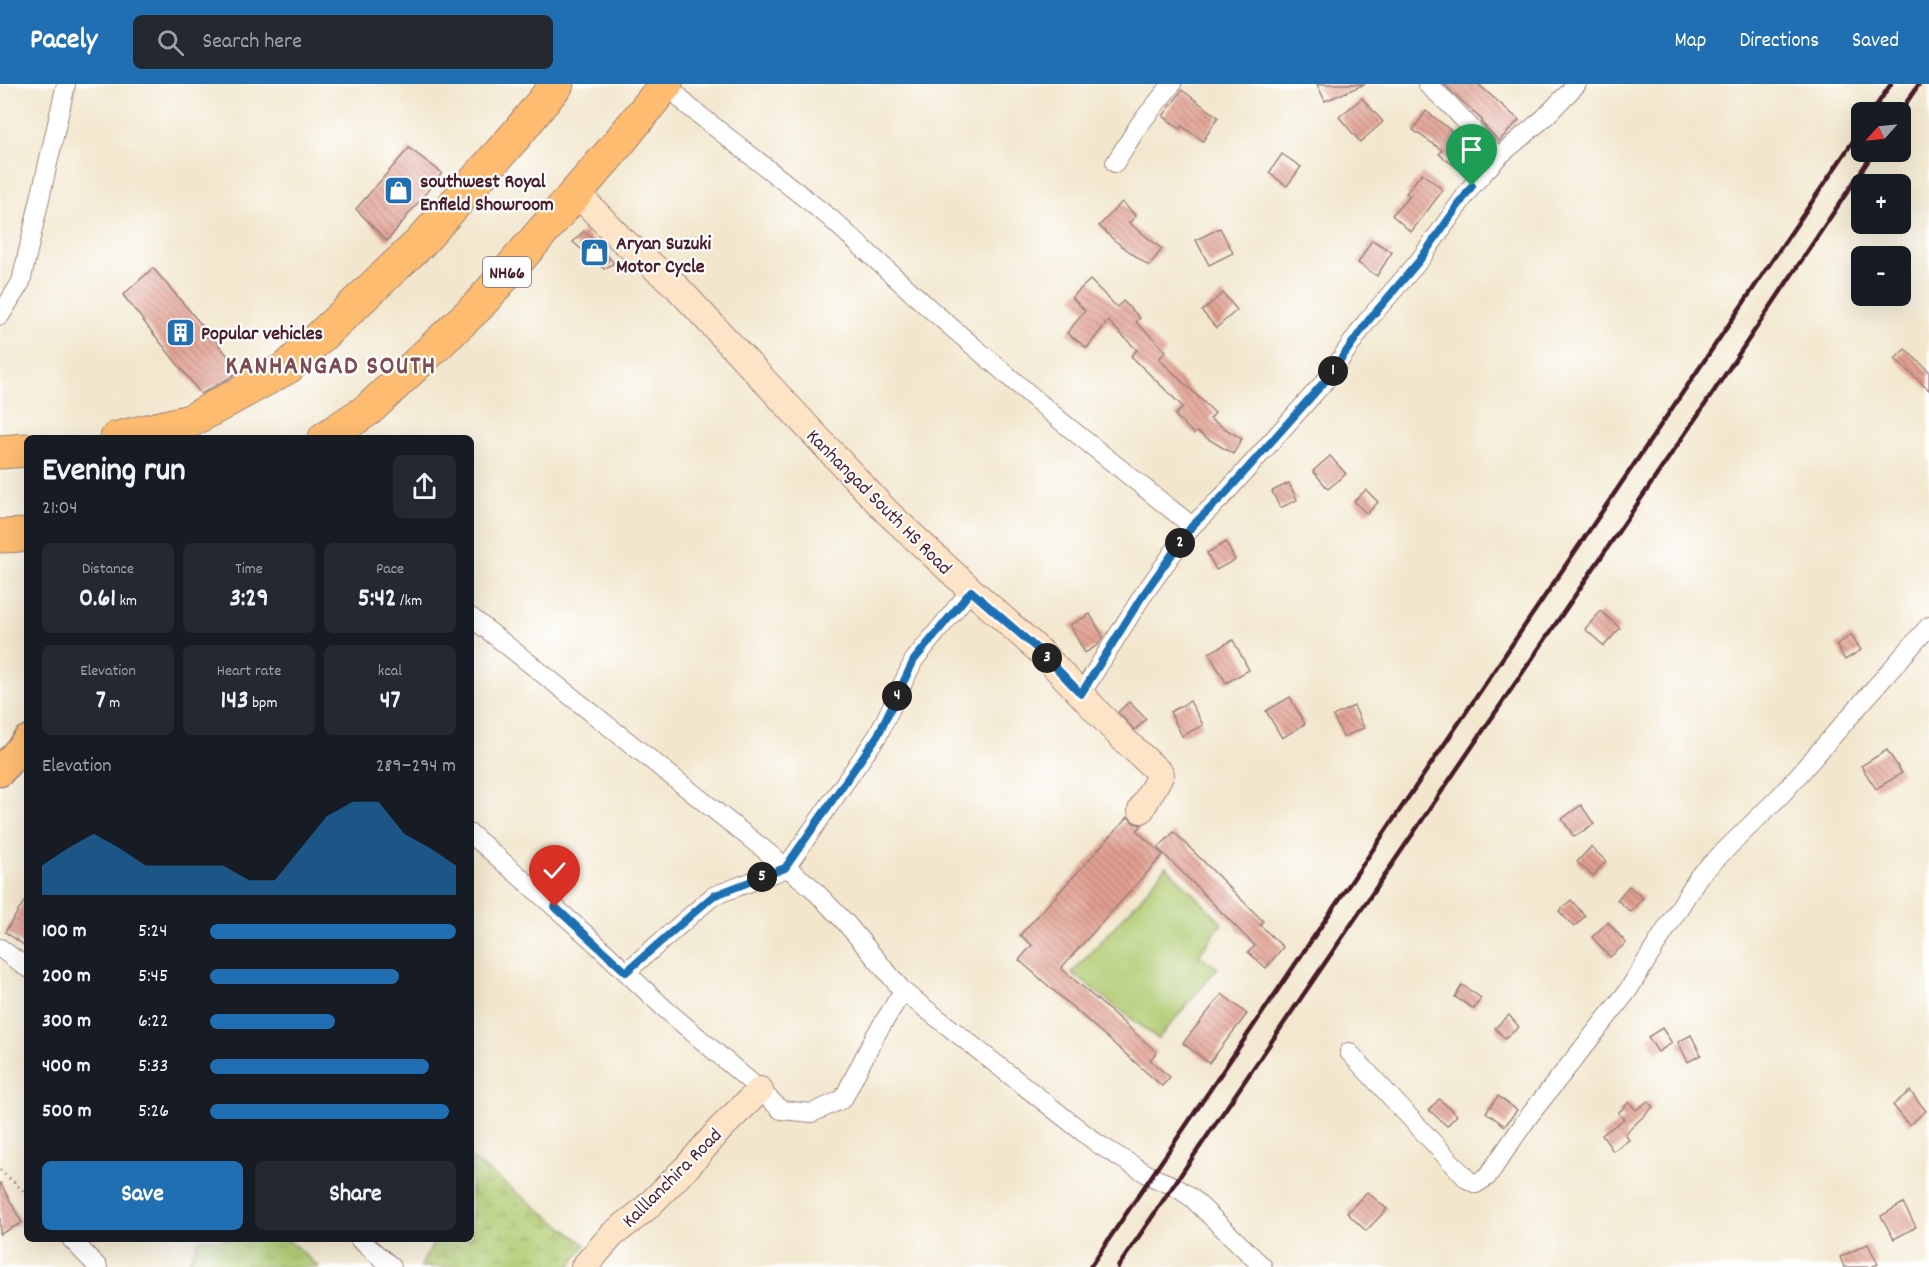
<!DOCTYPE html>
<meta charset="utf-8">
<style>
:root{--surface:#171b24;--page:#242831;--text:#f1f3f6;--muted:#9ea1a6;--accent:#1f6fb2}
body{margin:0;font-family:Dekko,sans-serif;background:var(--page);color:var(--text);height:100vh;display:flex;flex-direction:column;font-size:22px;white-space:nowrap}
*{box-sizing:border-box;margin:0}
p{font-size:20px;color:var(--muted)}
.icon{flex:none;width:33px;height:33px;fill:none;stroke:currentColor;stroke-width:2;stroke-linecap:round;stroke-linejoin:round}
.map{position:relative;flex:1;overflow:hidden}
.sheet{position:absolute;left:24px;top:351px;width:450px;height:807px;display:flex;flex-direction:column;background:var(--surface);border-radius:9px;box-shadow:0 6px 24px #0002}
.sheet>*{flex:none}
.needle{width:39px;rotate:243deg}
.buttons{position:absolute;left:1851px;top:18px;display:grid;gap:12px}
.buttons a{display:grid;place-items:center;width:60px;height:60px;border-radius:9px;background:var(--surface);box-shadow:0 6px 24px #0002;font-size:30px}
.pin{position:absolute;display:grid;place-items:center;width:51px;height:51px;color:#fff;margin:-62px -26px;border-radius:50% 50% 50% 0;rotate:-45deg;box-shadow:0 0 6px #0007}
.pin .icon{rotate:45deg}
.km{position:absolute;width:30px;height:30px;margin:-15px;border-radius:50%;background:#222;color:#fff;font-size:16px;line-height:30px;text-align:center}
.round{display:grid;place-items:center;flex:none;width:63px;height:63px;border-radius:9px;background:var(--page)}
.summary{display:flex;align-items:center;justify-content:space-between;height:102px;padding:0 18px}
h1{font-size:33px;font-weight:700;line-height:45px}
.figures{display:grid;grid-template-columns:repeat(3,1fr);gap:9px;height:102px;padding:6px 18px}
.figures div{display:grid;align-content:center;border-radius:9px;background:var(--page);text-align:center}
.figures b{font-size:26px;font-weight:700}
.figures small{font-size:16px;font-weight:400}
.figures p{font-size:16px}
.chart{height:168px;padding:12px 18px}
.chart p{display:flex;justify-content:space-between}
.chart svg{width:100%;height:108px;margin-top:6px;fill:var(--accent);opacity:.7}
.button{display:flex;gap:12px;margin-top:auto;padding:12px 18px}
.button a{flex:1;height:69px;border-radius:9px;background:var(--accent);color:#fff;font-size:24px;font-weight:700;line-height:69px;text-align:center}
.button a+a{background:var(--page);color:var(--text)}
ul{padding:0 18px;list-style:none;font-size:20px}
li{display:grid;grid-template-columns:96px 72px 1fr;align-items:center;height:45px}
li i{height:15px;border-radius:8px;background:var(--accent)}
header{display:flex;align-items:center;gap:36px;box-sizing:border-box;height:84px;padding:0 30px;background:var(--accent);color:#fff}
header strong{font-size:28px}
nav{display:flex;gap:33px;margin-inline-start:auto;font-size:21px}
.search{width:420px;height:54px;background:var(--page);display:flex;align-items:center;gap:15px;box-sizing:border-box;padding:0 21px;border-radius:9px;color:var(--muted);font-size:22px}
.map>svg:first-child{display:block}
.wetland{fill:url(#wetland-marsh);stroke:#7c744e;stroke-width:1.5}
.park{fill:#afca70;stroke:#7c744e;stroke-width:1.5}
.building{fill:url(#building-back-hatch)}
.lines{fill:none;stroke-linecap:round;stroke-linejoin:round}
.street-casing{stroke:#9e837c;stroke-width:20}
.secondary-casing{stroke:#9e837c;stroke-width:28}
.primary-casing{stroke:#9e837c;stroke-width:31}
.highway-casing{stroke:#9e837c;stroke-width:35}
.path{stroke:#9e837c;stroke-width:3;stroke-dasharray:1.5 4.5;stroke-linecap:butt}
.street{stroke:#fff;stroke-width:18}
.secondary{stroke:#fee4c6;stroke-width:26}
.primary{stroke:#fdbc70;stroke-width:28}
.highway{stroke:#fdbc70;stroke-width:33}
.rail{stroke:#4a1f2b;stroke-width:4.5}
.route-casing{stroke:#fff;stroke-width:12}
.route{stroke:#1f6fb2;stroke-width:8}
.labels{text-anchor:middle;stroke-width:4.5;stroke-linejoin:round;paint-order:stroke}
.shield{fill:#fff;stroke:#80626b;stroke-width:1.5}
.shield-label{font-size:18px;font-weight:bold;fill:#4a1f2b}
.poi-label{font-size:20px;font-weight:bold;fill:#4a1f2b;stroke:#fff;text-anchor:start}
.street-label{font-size:20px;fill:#4a1f2b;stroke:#fff}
.district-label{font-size:26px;font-weight:bold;letter-spacing:1.5px;fill:#7f4c4f;stroke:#fff}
</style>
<header>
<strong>Pacely</strong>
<div class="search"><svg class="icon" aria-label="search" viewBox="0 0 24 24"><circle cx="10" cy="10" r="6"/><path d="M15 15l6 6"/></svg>Search here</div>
<nav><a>Map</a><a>Directions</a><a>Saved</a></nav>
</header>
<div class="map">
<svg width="1929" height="1183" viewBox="0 0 1929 1183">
<defs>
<pattern id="wetland-marsh" width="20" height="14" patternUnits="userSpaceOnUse" patternTransform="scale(1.5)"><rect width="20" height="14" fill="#afca70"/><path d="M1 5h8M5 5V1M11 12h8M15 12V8" fill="none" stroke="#98ad61"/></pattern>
<pattern id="building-back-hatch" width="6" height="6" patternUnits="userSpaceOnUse" patternTransform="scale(1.5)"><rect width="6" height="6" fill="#e1a091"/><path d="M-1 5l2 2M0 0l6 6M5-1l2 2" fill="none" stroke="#b88277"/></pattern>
</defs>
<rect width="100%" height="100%" fill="#fff"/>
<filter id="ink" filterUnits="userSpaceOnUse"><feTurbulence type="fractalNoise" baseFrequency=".0167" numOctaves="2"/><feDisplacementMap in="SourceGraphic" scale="12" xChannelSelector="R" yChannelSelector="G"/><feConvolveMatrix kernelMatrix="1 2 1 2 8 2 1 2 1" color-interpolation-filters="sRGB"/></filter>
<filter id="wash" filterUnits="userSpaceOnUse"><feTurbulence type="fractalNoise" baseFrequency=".008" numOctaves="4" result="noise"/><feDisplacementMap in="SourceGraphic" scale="24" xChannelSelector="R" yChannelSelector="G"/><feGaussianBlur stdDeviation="1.35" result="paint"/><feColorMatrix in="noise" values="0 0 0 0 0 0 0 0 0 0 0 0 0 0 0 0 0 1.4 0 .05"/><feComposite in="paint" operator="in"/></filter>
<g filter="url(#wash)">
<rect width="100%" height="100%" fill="#f2e7cd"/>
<g class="wetland">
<path d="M471 1074 586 1161 569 1183H420L436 1155H471Z"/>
<path d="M199 1155H287L319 1183H187Z"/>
</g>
<path class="park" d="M1166 782 1222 839 1199 871 1218 884 1158 955 1072 889 1140 815Z"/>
<g id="blocks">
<g class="building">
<path d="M1317 0H1365L1325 17Z"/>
<path d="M1444 0H1478L1519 36 1499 57 1481 38 1482 36Z"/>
<path d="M1182 6 1218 33 1203 57 1182 42 1180 45 1163 32Z"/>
<path d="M1362 14 1383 38 1360 58 1339 33Z"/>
<path d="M1426 27 1472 63 1456 83 1439 70 1442 66 1413 46Z"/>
<path d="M409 64 442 89 387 157 356 125Z"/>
<path d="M1282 70 1301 83 1287 102 1269 89Z"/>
<path d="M1422 89 1443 106 1411 148 1392 131 1410 112 1406 109Z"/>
<path d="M1122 118 1136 132 1129 139 1162 165 1149 182 1114 156 1099 142Z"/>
<path d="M1220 144 1233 169 1209 181 1196 156Z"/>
<path d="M584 147 614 179 604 185 573 158Z"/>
<path d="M1372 156 1392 168 1377 192 1358 179Z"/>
<path d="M153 184 240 286 231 293 201 310 123 211Z"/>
<path d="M1090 196 1117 223 1123 217 1140 234 1136 238 1166 267 1159 275 1215 329 1210 335 1242 355 1233 370 1197 348 1194 350 1175 331 1183 323 1131 272 1137 266 1108 237 1087 264 1067 249 1085 227 1072 213Z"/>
<path d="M1223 209 1237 226 1216 244 1202 227Z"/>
<path d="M1905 265 1929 287V306L1895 275Z"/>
<path d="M1330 372 1346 390 1328 405 1313 387Z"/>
<path d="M1289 399 1297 416 1280 424 1272 407Z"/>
<path d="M1366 406 1378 418 1367 430 1354 417Z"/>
<path d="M1226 458 1235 476 1216 486 1207 469Z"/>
<path d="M1601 527 1620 544 1604 562 1585 545Z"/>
<path d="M1090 530 1103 553 1098 561 1085 569 1070 541Z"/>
<path d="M1851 551 1861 566 1845 576 1836 561Z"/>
<path d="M1233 556 1249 586 1226 599 1209 569Z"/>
<path d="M1290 613 1305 640 1282 654 1266 627Z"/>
<path d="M1190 617 1203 641 1182 652 1170 628Z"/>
<path d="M1129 618 1146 635 1135 646 1118 628Z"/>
<path d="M1354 622 1364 644 1343 653 1333 632Z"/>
<path d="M1887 666 1902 689 1876 705 1861 682Z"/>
<path d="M1581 721 1594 740 1574 753 1562 735Z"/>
<path d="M1128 733 1134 739 1142 741 1137 747 1163 771 1061 884 1157 968 1150 976 1170 993 1162 1002 1019 876 1032 861 1020 851Z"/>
<path d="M1174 748 1263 837 1260 841 1283 863 1266 884 1248 868 1255 862 1158 764Z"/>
<path d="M1591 763 1606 777 1593 792 1577 778Z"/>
<path d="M1629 802 1643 814 1631 828 1617 816Z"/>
<path d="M27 813V863L5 848Z"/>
<path d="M1571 816 1585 832 1574 843 1559 827Z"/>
<path d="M1608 838 1626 859 1610 873 1592 853Z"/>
<path d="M1462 901 1481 914 1474 925 1455 913Z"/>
<path d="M1222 910 1247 930 1209 979 1183 959Z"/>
<path d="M1509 931 1519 943 1505 955 1495 944Z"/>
<path d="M1662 944 1672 959 1658 968 1648 953Z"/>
<path d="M1691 951 1701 971 1688 978 1678 958Z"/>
<path d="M1910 1007 1926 1027 1909 1041 1893 1021Z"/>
<path d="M1498 1012 1517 1026 1505 1042 1486 1028Z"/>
<path d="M1439 1015 1457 1031 1447 1042 1429 1026Z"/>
<path d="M1648 1017 1653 1023 1625 1050 1629 1056 1613 1067 1602 1051 1624 1035 1618 1029 1629 1018 1636 1026Z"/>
<path d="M0 1098 22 1139 0 1150Z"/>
<path d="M1367 1108 1387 1125 1366 1147 1347 1129Z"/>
<path d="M1903 1119 1916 1143 1894 1155 1881 1132Z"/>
<path d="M1868 1160 1878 1180 1871 1183H1844L1840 1173Z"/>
</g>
</g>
</g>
<g filter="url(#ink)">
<use href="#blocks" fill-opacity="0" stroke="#9e837c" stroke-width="1.5"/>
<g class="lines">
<defs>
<g id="street">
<path d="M667 0 688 22 830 134 930 225 1062 338 1192 442"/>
<path d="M1427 0 1450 21 1498 73"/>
<path d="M1115 79 1139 41 1172 0"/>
<path d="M0 232 21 198 66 0"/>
<path d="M471 533 810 802 845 838 903 907"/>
<path d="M1081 610 1141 514 1192 442 1223 412 1326 296 1367 237 1419 177 1472 102 1498 73 1544 34 1577 0"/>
<path d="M471 750 590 854 664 924 760 1006 781 1026 812 1029 843 1015 875 952 903 907 1098 1060 1152 1093 1174 1102 1192 1114 1263 1183"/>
<path d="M0 864 27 884"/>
<path d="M626 888 713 812 785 785 878 651 914 576 971 506"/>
<path d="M1349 968 1467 1095 1476 1100 1487 1093 1529 1032 1627 908 1699 792 1782 710 1929 542"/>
<path d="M71 1155 98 1183"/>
<path d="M359 1155 392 1183"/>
</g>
<g id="secondary">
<path d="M576 108 620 154 675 201 887 428 971 506 1043 570 1122 654 1161 690 1141 726"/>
<path d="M584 1183 612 1151 644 1126 687 1083 721 1044 760 1006"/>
</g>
<path id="primary" d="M0 688 27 656"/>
<g id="highway">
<path d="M117 354 190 337 288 283 420 159 516 51 557 0"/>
<path d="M325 354 369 325 479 221 612 67 666 0"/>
<path d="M0 368 27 366"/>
<path d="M0 452 27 451"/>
</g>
</defs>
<use href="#street" class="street-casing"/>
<use href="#secondary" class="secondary-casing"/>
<use href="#primary" class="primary-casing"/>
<use href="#highway" class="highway-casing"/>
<path class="path" d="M0 1086 27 1110"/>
<use href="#street" class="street"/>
<use href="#secondary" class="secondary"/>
<use href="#primary" class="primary"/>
<use href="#highway" class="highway"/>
<g class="rail">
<path d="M1872 28 1891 0"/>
<path d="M1900 28 1919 0"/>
<path d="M1090 1183 1862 44"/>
<path d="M1118 1183 1706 319 1874 68"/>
</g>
</g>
</g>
<g class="lines" filter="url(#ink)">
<defs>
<path id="route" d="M555 823 626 888 713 812 785 784 878 651 914 576 971 507 1043 570 1081 610 1141 514 1192 442 1223 412 1326 296 1368 237 1419 177 1472 102"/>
</defs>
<use href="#route" class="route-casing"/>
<use href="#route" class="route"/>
</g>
<defs>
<symbol id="shop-square" viewBox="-11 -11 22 22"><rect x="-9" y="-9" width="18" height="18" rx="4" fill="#1f6fb2" stroke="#fff"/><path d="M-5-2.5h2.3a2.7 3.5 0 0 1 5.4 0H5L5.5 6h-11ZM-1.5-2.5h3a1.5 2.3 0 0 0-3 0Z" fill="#fff"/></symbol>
<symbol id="building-square" viewBox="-11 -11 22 22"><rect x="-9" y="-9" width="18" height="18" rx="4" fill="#1f6fb2" stroke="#fff"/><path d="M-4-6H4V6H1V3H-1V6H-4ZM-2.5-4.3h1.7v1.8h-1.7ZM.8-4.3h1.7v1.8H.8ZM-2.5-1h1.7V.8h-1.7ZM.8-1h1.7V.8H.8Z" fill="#fff"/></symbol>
</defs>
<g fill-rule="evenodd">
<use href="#shop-square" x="382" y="90" width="33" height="33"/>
<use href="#shop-square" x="578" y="152" width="33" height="33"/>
<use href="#building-square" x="164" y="232" width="33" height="33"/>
</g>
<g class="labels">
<rect class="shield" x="483" y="173" width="48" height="30" rx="4.5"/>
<g class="shield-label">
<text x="507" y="194">NH66</text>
</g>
<g class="poi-label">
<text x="420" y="103">southwest Royal<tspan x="420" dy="23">Enfield Showroom</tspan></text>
<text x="616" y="165">Aryan Suzuki<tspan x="616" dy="23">Motor Cycle</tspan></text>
<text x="201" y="255">Popular vehicles</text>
</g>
<g class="street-label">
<text transform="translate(880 417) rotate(45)" y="7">Kanhangad South HS Road</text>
<text transform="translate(671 1093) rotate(-45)" y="7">Kalllanchira Road</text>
</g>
<g class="district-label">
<text x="331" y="289">KANHANGAD SOUTH</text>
</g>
</g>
</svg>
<div class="buttons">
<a><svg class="needle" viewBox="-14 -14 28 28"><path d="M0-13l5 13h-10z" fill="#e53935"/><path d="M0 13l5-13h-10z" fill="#9ea1a6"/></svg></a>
<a>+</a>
<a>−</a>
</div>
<div class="pin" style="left:1472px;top:102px;background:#1e9e55"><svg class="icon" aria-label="arrive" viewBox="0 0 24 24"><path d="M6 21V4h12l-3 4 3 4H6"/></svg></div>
<div class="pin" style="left:555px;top:823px;background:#d93025"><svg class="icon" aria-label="check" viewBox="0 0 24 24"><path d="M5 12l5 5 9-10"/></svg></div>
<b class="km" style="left:1333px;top:287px">1</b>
<b class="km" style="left:1180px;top:459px">2</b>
<b class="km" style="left:1047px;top:574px">3</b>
<b class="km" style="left:897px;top:612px">4</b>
<b class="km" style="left:762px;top:793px">5</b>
<section class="sheet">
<div class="summary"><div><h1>Evening run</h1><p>21:04</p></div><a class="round"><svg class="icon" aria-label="share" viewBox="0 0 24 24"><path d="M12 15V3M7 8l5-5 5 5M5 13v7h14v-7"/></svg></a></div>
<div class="figures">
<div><p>Distance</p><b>0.61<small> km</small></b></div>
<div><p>Time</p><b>3:29</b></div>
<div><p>Pace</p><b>5:42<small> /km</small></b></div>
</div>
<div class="figures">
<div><p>Elevation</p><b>7<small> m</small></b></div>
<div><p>Heart rate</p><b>143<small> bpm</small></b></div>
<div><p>kcal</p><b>47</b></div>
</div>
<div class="chart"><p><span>Elevation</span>289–294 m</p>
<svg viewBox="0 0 160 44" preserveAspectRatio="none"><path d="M0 44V32L10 25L20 19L30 25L40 32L50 32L60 32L70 32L80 38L90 38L100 25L110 12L120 6L130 6L140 19L150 25L160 32V44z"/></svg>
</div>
<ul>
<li><b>100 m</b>5:24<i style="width:100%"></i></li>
<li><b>200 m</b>5:45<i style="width:77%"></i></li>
<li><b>300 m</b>6:22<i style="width:51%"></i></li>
<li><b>400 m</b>5:33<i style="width:89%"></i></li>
<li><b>500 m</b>5:26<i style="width:97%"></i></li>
</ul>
<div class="button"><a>Save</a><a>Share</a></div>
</section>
</div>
